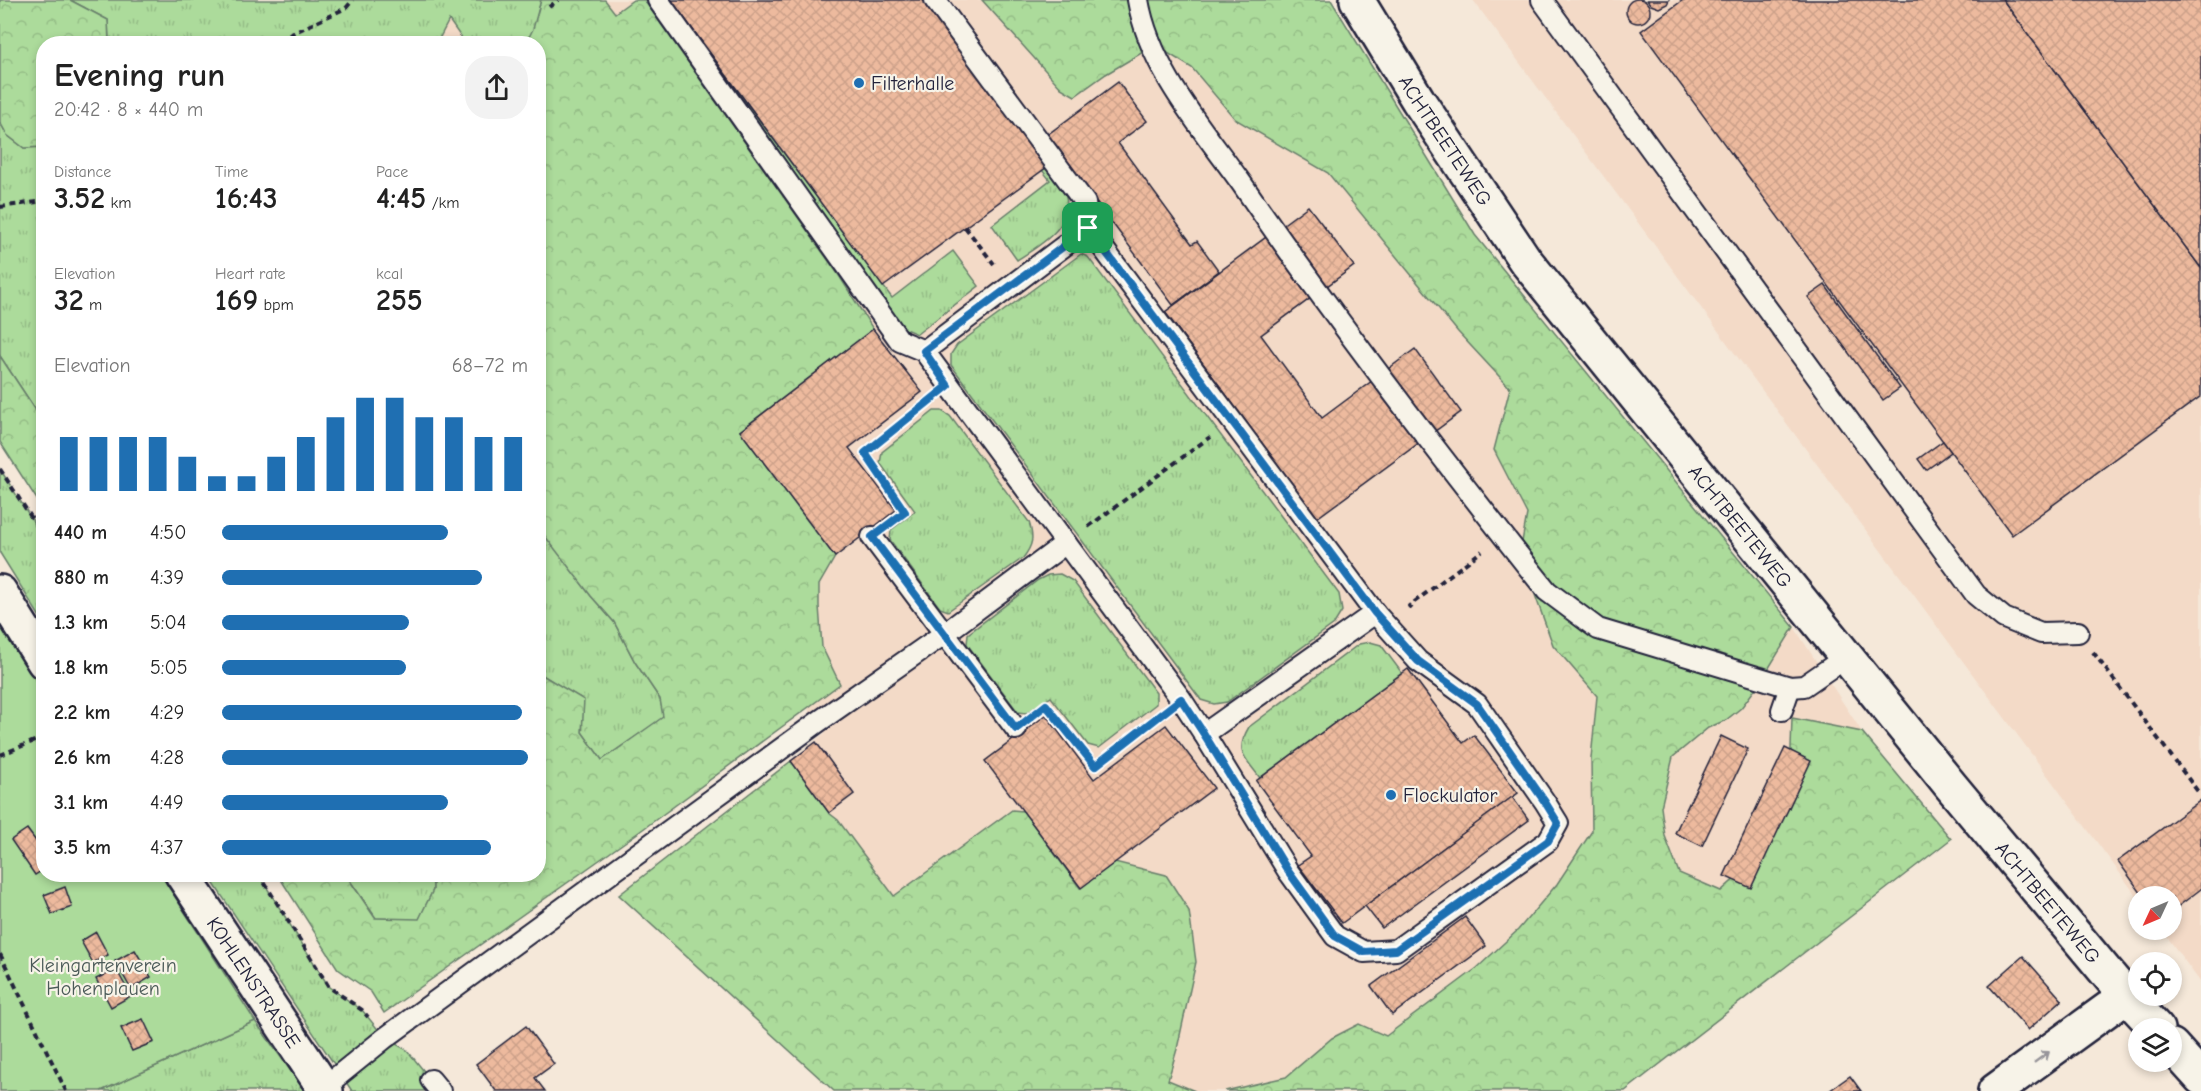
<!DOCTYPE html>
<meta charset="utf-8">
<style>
:root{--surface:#fff;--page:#f2f2f2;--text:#222;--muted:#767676;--accent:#1f6fb2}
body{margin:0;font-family:"Comic Neue",sans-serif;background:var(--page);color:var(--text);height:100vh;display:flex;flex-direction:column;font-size:22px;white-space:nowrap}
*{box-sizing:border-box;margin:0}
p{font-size:20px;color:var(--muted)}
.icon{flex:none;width:33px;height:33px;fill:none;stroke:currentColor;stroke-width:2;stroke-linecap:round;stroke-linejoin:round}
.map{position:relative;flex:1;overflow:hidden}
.sheet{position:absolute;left:36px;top:36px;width:510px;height:846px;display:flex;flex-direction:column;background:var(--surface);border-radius:24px;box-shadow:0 3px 9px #0003}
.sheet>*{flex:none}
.needle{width:39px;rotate:226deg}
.tools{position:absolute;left:2128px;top:886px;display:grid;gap:12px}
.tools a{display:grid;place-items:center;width:54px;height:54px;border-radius:50%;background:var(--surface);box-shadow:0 3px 9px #0003;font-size:30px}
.pin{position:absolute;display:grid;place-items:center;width:51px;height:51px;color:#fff;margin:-26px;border-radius:12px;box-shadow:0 3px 9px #0006}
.round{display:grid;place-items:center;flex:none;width:63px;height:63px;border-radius:24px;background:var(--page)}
.summary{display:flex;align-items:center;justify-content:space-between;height:102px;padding:0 18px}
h1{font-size:33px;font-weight:700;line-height:45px}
.stats{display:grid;grid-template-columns:repeat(3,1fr);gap:9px;height:102px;padding:6px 18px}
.stats div{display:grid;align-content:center}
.stats b{font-size:30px;font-weight:700}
.stats small{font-size:16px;font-weight:400}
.stats p{font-size:16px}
.chart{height:168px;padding:12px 18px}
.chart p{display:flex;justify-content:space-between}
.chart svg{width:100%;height:108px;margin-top:6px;stroke:var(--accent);stroke-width:6}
ul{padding:0 18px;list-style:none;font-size:20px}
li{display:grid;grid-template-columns:96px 72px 1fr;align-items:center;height:45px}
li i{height:15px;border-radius:8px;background:var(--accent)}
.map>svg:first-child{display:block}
.built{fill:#f3dac7}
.grass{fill:url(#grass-tufts);stroke:#677e6b;stroke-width:1.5}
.forest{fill:url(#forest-crowns);stroke:#677e6b;stroke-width:1.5}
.green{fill:#acdb9b;stroke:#677e6b;stroke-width:1.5}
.building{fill:url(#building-cross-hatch);stroke:#22223b;stroke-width:1.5}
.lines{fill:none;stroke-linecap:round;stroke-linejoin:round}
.service-casing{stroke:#22223b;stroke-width:24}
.minor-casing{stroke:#22223b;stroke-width:38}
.tertiary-casing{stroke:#22223b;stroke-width:38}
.path{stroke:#22223b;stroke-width:4;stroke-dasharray:6 4.5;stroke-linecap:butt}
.service{stroke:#f7f3e8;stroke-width:20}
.minor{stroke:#f7f3e8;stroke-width:33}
.tertiary{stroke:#f7f3e8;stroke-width:33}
.oneway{stroke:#97959a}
.route-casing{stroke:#fff;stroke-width:12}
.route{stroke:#1f6fb2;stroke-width:8}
.poi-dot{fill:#1f6fb2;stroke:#f7f3e8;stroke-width:2}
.labels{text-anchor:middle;stroke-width:4.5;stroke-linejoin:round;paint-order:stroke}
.poi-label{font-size:20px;fill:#22223b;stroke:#f7f3e8;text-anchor:start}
.street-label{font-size:20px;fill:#22223b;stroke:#f7f3e8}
.park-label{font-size:20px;fill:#4b5a58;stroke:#f7f3e8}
</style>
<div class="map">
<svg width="2201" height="1091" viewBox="0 0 2201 1091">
<defs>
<pattern id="grass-tufts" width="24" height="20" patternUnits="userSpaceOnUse" patternTransform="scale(1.5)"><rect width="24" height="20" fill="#acdb9b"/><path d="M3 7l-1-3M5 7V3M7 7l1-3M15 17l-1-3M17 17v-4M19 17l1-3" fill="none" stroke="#94bc86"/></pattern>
<pattern id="forest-crowns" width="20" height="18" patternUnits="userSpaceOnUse" patternTransform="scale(1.5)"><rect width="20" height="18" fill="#acdb9b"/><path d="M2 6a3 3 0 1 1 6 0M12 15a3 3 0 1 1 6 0" fill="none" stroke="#94bc86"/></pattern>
<pattern id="building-cross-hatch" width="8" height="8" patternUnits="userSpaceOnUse" patternTransform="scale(1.5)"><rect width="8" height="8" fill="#edba9e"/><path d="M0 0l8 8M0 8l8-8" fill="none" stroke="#cba089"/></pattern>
</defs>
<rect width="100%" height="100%" fill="#f5e8d9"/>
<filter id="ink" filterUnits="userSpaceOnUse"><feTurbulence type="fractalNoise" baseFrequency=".0167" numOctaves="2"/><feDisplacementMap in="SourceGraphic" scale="12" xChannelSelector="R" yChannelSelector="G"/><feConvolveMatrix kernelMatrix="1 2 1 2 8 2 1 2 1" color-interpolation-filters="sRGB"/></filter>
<g filter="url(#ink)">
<g class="built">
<path d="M0 0H1331L1475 235 1794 627 1862 732 1951 839 1625 1091H834L619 895 825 733 800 698 393 991 316 875 538 874V44H44L43 463 0 397Z"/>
<path d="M1473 0H2201V983L2162 930H2172V897H2139V899Z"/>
</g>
<g class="grass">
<path d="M70 0H541L534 29 526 44 465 43 449 20 437 43H109L108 20Z"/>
<path d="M669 0 892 298 953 251 979 286 917 334 898 326Z"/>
<path d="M0 122 7 135 24 148 43 147V421L0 356Z"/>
<path d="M1047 167C1052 174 1059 182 1063 190 1080 223 1039 246 1017 260L992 225 1050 180 1042 170Z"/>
<path d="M1081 254 1088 257 1339 594 1342 611 1334 624 1227 702 1214 704 1201 700 951 365V354L957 345Z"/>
<path d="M934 411H942L950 416 1029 522C1034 538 1033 545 1023 558L948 611 940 608 890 540 891 530 915 511 880 463 882 452Z"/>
<path d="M0 469 43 537V622L0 553Z"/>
<path d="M539 527 591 596 614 622 635 662 660 699 664 717 602 760 582 732 583 700 539 673Z"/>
<path d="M1060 574 1073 581 1156 693V704L1099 748 1088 745 1051 697 1027 713 1018 712 967 644 968 634 1038 580 1048 575Z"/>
<path d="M1370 642 1381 645 1402 673 1260 778C1245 757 1234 752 1249 727L1359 644Z"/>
<path d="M208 875H259L329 987 362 1010 385 1038 407 1050 440 1091H352Z"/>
<path d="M346 875H433V890L419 920 376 918Z"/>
<path d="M255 1021 305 1091H101Z"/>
</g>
<g class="forest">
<path d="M0 0H70L108 20 109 43 44 44 43 147 24 148 7 135 0 122Z"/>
<path d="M541 0H605L615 13 633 0H644L838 274 873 329 740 431 835 557 819 585V606L822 647 840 684 639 832 384 1013 371 992 338 969 278 875H346L375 918 419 919 433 890V875L538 874 539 673 584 700 582 732 602 760 663 717 660 699 635 662 614 622 591 596 538 527V44L526 43 533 29Z"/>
<path d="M982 0H1331L1475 235 1794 627 1759 684 1741 708 1726 720 1708 728 1673 757 1661 807 1665 836 1679 873 1721 891 1761 855 1789 808 1792 718 1862 732 1951 839 1625 1091H1225L1286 1077 1332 1038 1359 1024 1386 1036 1477 968 1518 930 1557 884 1592 831 1591 759 1597 696 1553 645 1520 553 1527 514 1494 450 1510 388 1458 332 1328 173 1235 119 1192 68 1155 45 1106 74 1075 96 1061 88Z"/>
<path d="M0 356 43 421V509L0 442Z"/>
<path d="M791 761 829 813 838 820 894 896 1012 810 1023 811 1080 888 1115 862 1166 875 1189 911 1196 962 1177 1049 1168 1080 1195 1091H834L619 895Z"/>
</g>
<path class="green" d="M0 622 43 691 44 874 161 875 255 1021 101 1091H0Z"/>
<g class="building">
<circle cx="1638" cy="11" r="12"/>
<path d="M671 0H923L1047 167 883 287Z"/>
<path d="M1647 0H1669L1667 4 1659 8 1651 5Z"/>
<path d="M1683 0H2003L2201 268V396L2012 535 1641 31Z"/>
<path d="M2003 0H2201V268Z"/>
<path d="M1118 82 1147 121 1118 143 1192 244 1197 241 1219 271 1173 305 1047 135Z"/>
<path d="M1308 206 1354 266 1261 335 1322 418 1415 349 1461 412 1317 518 1165 312Z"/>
<path d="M1825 285 1900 388 1883 400 1808 297Z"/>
<path d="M873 329 922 392 849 448 896 510 835 557 740 431Z"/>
<path d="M1943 441 1951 452 1926 470 1918 459Z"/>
<path d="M1408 669 1463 743 1474 735 1518 793 1342 923 1298 865 1311 856 1256 781Z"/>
<path d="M1046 715 1094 779 1166 725 1214 788 1081 888 985 761Z"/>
<path d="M1721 736 1748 749 1702 846 1675 833Z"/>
<path d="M816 742 854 794 829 813 791 761Z"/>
<path d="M1785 748 1811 761 1751 888 1724 876Z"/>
<path d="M1512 797 1529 820 1382 928 1365 906Z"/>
<path d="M2201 800V889L2172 911V897H2144L2118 861Z"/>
<path d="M27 829 44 852V869L35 875 11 840Z"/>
<path d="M65 887 72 907 52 914 44 895Z"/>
<path d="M1465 917 1486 946 1392 1015 1371 986Z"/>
<path d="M96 932 108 955 93 963 81 941Z"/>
<path d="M135 950 151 977 131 989 115 961Z"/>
<path d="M2023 956 2062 1000 2028 1030 1989 986Z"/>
<path d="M116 969 131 996 111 1007 96 979Z"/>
<path d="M143 1019 154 1042 132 1051 121 1028Z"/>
<path d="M526 1026 554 1064 535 1078 545 1091H496L476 1064Z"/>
<path d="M1850 1076 1861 1091H1829Z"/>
</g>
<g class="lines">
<defs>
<g id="service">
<path d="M658 0 900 341 924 351 1181 699 1204 734 1288 871 1335 936 1364 952 1396 950 1548 841 1558 823 1545 802 1477 704 1418 661 1375 613"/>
<path d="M935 0 1085 203 1088 228"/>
<path d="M1138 0C1150 70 1202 128 1242 184 1338 324 1442 459 1547 591L1598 629 1790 687 1804 686 1846 657"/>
<path d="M1542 0 1976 595 2004 618 2041 633 2078 632"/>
<path d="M924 351 1088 228 1375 613 1204 734"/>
<path d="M872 537 1016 729"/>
<path d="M1782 710 1790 687"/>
<path d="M431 1080 440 1091"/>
<path d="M323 1088 385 1038 818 722 944 634 1066 543"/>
</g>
<g id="minor">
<path id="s1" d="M1357 0 1418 100 1525 260 1951 786 2126 996 2157 1029"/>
<path d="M2172 1046 2201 1078"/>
<path d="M1995 1091 2126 996"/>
</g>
<g id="tertiary">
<path d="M0 592 44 662"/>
<path id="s2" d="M182 874 326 1091"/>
</g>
</defs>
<use href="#service" class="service-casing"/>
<use href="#minor" class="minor-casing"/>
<use href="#tertiary" class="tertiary-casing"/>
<g class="path">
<path d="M549 7 558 0"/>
<path d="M270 44 346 8 353 0"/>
<path d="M0 207 44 201"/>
<path d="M965 227 994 264"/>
<path d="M0 469 44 537"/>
<path d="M892 522 905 512 865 453 929 402"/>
<path d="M1088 527 1210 437"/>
<path d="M1412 609 1409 606 1482 551"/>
<path d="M2093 652 2199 793"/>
<path d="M1038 712 1046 705 1095 766 1161 715"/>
<path d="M0 755 44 737"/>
<path d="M259 874 329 987 362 1010 368 1017"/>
<path d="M0 954 66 1091"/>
</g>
<use href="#service" class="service"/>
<use href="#minor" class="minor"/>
<use href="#tertiary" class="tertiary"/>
</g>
<defs><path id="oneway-shaft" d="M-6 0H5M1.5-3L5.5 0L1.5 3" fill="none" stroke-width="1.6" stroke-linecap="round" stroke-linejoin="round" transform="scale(1.5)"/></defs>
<use class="oneway" href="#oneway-shaft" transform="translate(2042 1057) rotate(-36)"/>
</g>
<g class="lines" filter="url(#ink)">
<defs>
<path id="route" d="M1088 228 1375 613 1418 661 1477 704 1545 802 1558 823 1548 841 1396 950 1364 952 1335 936 1288 871 1204 734 1181 699 1095 766 1046 705 1016 729 872 537 905 512 865 453 948 386 924 351Z"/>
</defs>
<use href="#route" class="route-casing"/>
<use href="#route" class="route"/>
</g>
<g class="poi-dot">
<circle cx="859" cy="83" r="6"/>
<circle cx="1391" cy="795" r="6"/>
</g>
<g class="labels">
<g class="poi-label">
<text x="871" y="90">Filterhalle</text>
<text x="1403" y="802">Flockulator</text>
</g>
<g class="street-label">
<text dy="7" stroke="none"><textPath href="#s1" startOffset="166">ACHTBEETEWEG</textPath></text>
<text dy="7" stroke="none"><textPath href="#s1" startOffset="652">ACHTBEETEWEG</textPath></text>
<text dy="7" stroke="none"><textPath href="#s1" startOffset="1138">ACHTBEETEWEG</textPath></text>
<text dy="7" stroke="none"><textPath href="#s2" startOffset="130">KOHLENSTRASSE</textPath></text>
</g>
<g class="park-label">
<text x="103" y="972">Kleingartenverein<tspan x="103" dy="23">Hohenplauen</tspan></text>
</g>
</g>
</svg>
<div class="tools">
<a><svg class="needle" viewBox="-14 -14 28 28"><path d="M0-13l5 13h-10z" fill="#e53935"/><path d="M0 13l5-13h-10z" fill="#767676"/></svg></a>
<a><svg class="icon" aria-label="locate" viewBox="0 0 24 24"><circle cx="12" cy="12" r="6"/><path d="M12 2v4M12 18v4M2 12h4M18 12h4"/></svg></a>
<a><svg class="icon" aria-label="layers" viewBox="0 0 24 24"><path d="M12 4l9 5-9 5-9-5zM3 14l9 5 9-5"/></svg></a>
</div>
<div class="pin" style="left:1088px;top:228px;background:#1e9e55"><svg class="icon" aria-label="arrive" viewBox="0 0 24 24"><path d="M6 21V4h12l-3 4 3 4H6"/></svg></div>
<section class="sheet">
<div class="summary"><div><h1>Evening run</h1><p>20:42 · 8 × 440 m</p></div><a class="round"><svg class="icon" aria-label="share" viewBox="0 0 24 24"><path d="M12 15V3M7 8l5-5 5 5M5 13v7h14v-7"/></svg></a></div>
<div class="stats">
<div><p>Distance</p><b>3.52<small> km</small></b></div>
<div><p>Time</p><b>16:43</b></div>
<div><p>Pace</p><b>4:45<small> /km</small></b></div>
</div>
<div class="stats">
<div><p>Elevation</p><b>32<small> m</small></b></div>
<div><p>Heart rate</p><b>169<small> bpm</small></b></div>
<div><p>kcal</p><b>255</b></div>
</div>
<div class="chart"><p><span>Elevation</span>68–72 m</p>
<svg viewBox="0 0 160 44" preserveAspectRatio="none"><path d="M5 44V22M15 44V22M25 44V22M35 44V22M45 44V30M55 44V38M65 44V38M75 44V30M85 44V22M95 44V14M105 44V6M115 44V6M125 44V14M135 44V14M145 44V22M155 44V22"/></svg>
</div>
<ul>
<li><b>440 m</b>4:50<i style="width:74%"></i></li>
<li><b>880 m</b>4:39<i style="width:85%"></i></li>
<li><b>1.3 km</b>5:04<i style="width:61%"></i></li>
<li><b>1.8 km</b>5:05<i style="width:60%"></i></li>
<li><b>2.2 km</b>4:29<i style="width:98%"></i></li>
<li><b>2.6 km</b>4:28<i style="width:100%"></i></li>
<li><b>3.1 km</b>4:49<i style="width:74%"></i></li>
<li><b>3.5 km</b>4:37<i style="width:88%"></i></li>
</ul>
</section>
</div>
